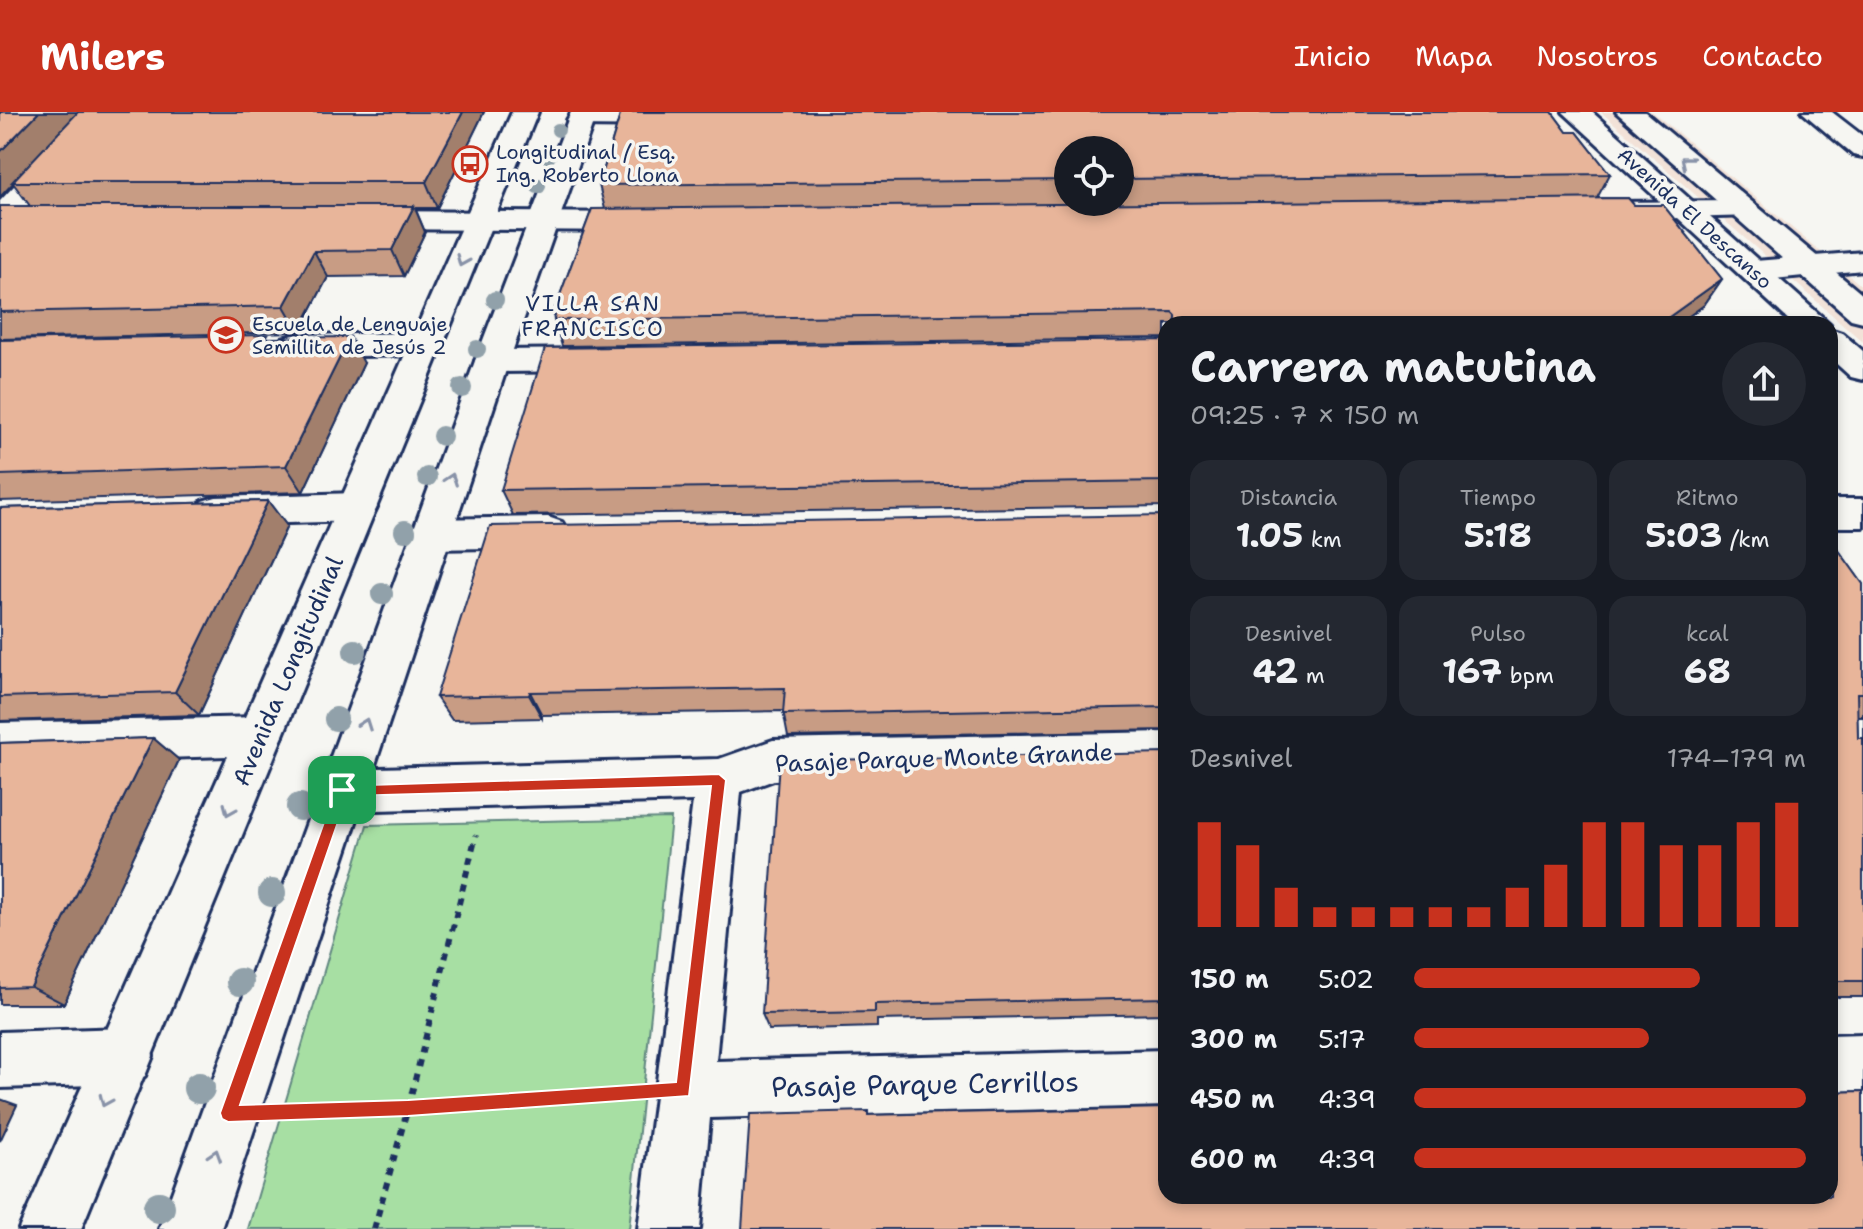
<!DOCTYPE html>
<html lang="es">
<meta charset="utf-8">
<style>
:root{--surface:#171b24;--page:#242831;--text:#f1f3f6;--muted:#9ea1a6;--accent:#c8321e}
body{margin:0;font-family:"Shantell Sans",sans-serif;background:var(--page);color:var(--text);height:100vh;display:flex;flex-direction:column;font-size:30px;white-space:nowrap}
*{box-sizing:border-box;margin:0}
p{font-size:26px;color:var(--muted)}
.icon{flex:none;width:44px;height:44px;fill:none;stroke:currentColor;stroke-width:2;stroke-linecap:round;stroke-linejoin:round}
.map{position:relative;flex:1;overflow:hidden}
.panel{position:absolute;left:1158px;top:204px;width:680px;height:888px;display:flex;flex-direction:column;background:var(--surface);border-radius:24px;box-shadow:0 4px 12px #0003}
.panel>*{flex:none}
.tools{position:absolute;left:1054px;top:24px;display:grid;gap:16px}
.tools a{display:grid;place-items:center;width:80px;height:80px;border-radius:50%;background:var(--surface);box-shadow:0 4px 12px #0003;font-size:40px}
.pin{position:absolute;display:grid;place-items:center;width:68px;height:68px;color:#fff;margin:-34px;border-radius:16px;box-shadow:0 4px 12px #0006}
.round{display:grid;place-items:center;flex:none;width:84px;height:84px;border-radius:42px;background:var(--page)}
.summary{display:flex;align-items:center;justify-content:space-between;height:136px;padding:0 32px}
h1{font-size:44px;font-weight:700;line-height:60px}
.metrics{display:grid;grid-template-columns:repeat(3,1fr);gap:12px;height:136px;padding:8px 32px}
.metrics div{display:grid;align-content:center;border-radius:20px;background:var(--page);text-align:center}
.metrics b{font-size:34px;font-weight:700}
.metrics small{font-size:22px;font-weight:400}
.metrics p{font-size:22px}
.chart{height:224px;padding:16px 32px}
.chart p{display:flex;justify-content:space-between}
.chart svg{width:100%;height:144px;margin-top:8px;stroke:var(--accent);stroke-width:6}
ul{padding:0 32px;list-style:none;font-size:26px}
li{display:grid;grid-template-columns:128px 96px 1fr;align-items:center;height:60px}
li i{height:20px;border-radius:10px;background:var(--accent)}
header{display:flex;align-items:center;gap:48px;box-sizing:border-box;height:112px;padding:0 40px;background:var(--accent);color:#fff}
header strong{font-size:38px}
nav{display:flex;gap:44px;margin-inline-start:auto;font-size:28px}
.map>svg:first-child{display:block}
.built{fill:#f2e2d8}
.green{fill:#a7dfa3;stroke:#618780;stroke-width:2}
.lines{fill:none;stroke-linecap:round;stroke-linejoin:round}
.street-casing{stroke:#1b2f5e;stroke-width:6}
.secondary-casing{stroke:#1b2f5e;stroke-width:6}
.path{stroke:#1b2f5e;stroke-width:6;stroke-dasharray:7 7;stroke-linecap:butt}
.street{fill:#f6f6f2;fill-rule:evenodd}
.secondary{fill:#f6f6f2;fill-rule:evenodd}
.tree{fill:#91a1aa}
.wall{fill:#c89c84;stroke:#1b2f5e;stroke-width:2;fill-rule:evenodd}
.shaded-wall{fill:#a27f6c;stroke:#1b2f5e;stroke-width:2}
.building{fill:#e8b59a;stroke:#1b2f5e;stroke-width:2}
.oneway{stroke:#8892a8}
.route{fill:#c8321e;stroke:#fff;stroke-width:2;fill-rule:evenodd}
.labels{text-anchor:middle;stroke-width:7;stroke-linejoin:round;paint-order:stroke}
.far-poi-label{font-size:20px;fill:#1b2f5e;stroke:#f6f6f2;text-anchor:start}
.far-street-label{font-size:20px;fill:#1b2f5e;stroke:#f6f6f2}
.far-neighbourhood-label{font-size:22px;letter-spacing:2px;fill:#1b2f5e;stroke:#f6f6f2}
.street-label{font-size:24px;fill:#1b2f5e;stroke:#f6f6f2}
.near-street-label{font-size:28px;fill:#1b2f5e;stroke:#f6f6f2}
</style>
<header>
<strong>Milers</strong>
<nav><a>Inicio</a><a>Mapa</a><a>Nosotros</a><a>Contacto</a></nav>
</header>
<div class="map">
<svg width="1863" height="1117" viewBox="0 0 1863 1117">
<rect width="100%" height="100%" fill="#f6f6f2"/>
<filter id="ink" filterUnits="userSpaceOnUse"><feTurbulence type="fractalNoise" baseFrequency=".0125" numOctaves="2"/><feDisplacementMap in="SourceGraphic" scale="16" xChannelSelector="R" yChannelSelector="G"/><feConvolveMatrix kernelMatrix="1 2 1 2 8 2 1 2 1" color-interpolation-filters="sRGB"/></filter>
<g filter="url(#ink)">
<path class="built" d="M1601 0H1653L1863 175V230Z"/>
<path class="green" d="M671 706 629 1117H248L367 713Z"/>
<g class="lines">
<defs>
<g id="street">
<path d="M83 0H111L11 113 0 116V89Z"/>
<path d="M581 0H682L691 7 688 13 678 15 571 14 567 8 571 2Z"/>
<path d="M1802 0H1832L1863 24V45L1853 43Z"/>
<path d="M1743 89 1754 92 1758 98 1754 104 1606 108 1595 105 1591 99 1595 93 1606 90Z"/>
<path d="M362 99 646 101 657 104 661 110 657 116 646 119 362 117 351 114 347 108 351 102Z"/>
<path d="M1863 140V158L1755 169 1744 166 1739 159 1744 152 1755 149Z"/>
<path d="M427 221 439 225 444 232 439 239 427 243 294 245 282 242 277 234 282 226 294 223Z"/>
<path d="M600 237 612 240 617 248 612 256 600 259 492 260 480 257 475 249 480 241 492 238Z"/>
<path d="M358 381 372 385 377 395 372 405 358 409 216 413 202 409 196 399 202 389 216 385Z"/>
<rect x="1830" y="387" width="33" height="28"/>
<path d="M548 405 562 410 568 420 562 430 548 435 432 437 418 432 412 422 418 412 432 407Z"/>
<path d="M260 605 276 610 283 624 276 638 260 643 0 651V611Z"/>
<path d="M1830 606H1863V644L1830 646Z"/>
<path d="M1166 620V660L774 668 741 680 716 949 1166 938V994L710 1006 700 1117H638L693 689 342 699 325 693 318 678 325 663 342 657 719 647 773 628Z"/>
<path d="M125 916 145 924 153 944 145 964 125 972 0 976V920Z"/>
<path d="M1863 922V978L1830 979V923Z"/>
</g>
<g id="secondary">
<path d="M512 0H538L81 1117H19Z"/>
<path d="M571 0H597L509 249 221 1117H159L475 249Z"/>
<path d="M1563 0H1592L1830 212H1793Z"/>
<path d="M1616 0H1645L1863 183V210L1851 207Z"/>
<path d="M1830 217 1842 221 1863 239V268L1851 265 1830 246Z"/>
</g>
</defs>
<use href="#street" class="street-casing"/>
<use href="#secondary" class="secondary-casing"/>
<g class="path">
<path d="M289 999 408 996 627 981"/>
<path d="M374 1117 408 996 476 723"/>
</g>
<use href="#street" class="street"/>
<use href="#secondary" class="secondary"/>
</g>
<g class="tree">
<circle cx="558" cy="18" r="7"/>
<circle cx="548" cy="44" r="8"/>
<circle cx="538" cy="74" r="8"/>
<circle cx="495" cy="188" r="9"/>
<circle cx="477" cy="237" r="9"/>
<circle cx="462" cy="276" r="10"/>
<circle cx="442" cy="324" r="10"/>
<circle cx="427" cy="365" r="10"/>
<circle cx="405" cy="419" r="11"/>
<circle cx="382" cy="482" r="11"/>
<circle cx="355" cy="539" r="12"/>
<circle cx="336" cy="607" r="12"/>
<circle cx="300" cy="695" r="14"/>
<circle cx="272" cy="781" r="14"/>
<circle cx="240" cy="870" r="14"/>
<circle cx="199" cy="976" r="16"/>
<circle cx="159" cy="1095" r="16"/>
</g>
<g class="wall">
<path d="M0 0H484L437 96H415L425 120 404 164 328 165 299 220 0 227V94H30L13 71 0 85Z"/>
<path d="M621 0H1552L1567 20H1577L1610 62 1597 86H1628L1634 93H1663L1722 167 1704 193 1678 212H1166V226L562 234 554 208 553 202 592 97H605L599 73ZM1068 38H1120V90H1068Z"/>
<path d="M270 226 364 251 303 380 0 389V228Z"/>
<path d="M1166 228V394L513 403 501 378Z"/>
<path d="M268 389 287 414 199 603 0 609V396Z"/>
<path d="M1166 403V618L788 625 783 599 542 603V606L452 608 436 585Z"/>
<path d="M1830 426 1863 472V604H1857L1858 626H1863V885H1830Z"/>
<path d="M153 626 179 648 64 892H0V631Z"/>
<path d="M1166 641V902L877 908V915L769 918 762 902Z"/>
</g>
<g class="shaded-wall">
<path d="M39 0H80L0 85V40Z"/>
<path d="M463 0H484L437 96 426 70Z"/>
<path d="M414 94 425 120 404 164 392 138Z"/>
<path d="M314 139 328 165 299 220 284 194Z"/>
<path d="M1722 167 1704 193 1678 212H1664L1669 205Z"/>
<path d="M350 225 364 251 303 380 286 354Z"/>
<path d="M268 389 287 414 199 603 175 580Z"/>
<path d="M530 580 542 603V606L529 583Z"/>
<path d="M153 626 179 648 64 892 31 875Z"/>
<path d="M0 987 17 993 0 1029Z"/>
</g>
<g class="building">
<path d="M0 0H39L0 40Z"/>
<path d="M78 0H463L426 70H12Z"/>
<path d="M621 0H1552L1567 20H1577L1610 62 1120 67V38H1068V68L599 73Z"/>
<path d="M1628 86 1634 93H1663L1722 167 1669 205 1674 212H1175V203L1172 200 554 208 555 202H553L592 97Z"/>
<path d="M0 94H414L392 138 314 139 284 194 0 200Z"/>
<path d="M268 223 266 226 350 225 286 354 0 363V228Z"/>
<path d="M1166 228V369L501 378 545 236Z"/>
<path d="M268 389 175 580 0 585V396Z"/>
<path d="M1166 403V595L783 602 785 576 530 580 529 583 436 585 490 414Z"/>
<path d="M1830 426 1863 472V581H1857L1858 626H1863V869H1830Z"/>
<path d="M153 626 31 875 0 876V631Z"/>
<path d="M1166 641V886L875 892V900L762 902 779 649Z"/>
<path d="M1863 979V1117H742L750 1002 868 999V1003L1166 996V1084H1830V980Z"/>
</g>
<defs><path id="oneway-chevron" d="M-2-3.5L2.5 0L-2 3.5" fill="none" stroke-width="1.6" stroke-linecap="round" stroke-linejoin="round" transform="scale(2)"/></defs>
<g class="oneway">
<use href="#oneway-chevron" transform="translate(1686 49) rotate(-140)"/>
<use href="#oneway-chevron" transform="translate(462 149) rotate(113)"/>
<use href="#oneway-chevron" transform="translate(451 367) rotate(-71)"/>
<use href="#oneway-chevron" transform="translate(365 612) rotate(-70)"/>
<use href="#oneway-chevron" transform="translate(229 698) rotate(113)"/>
<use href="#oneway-chevron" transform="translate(105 989) rotate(114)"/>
<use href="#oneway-chevron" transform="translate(215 1043) rotate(-72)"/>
</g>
</g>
<path class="route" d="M719 662 726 668 689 984 408 1004 228 1010 222 1007 220 1001 337 674ZM711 674 676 970 408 988 240 993 347 684Z"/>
<defs>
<symbol id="bus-ring" viewBox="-11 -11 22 22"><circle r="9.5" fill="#f6f6f2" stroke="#c8321e" stroke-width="1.5"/><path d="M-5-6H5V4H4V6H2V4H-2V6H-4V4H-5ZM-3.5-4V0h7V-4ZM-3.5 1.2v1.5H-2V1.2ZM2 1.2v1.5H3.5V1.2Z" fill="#c8321e"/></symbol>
<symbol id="school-ring" viewBox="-11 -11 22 22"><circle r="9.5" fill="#f6f6f2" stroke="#c8321e" stroke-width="1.5"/><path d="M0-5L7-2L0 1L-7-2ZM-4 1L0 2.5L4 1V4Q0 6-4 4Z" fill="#c8321e"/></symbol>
</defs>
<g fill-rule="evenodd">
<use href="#bus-ring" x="450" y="32" width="40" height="40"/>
<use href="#school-ring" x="206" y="203" width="40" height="40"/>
</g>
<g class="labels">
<g class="far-poi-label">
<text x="496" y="47">Longitudinal / Esq.<tspan x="496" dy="23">Ing. Roberto Llona</tspan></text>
<text x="252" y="219">Escuela de Lenguaje<tspan x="252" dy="23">Semillita de Jesús 2</tspan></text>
</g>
<g class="far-street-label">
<text transform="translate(1695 106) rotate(42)" y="7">Avenida El Descanso</text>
</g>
<g class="far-neighbourhood-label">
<text x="593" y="199">VILLA SAN<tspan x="593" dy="25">FRANCISCO</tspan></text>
</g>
<g class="street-label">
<text transform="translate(288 559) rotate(-67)" y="8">Avenida Longitudinal</text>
<text transform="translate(944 646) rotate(-2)" y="8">Pasaje Parque Monte Grande</text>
</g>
<g class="near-street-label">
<text transform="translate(925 972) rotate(-1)" y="10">Pasaje Parque Cerrillos</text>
</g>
</g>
</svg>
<div class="tools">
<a><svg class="icon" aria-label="locate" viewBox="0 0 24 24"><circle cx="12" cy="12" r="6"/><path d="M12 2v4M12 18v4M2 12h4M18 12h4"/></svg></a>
</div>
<div class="pin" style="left:342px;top:678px;background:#1e9e55"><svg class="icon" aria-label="arrive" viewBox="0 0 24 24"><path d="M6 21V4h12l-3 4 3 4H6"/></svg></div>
<section class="panel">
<div class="summary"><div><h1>Carrera matutina</h1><p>09:25 · 7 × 150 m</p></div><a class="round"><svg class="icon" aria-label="share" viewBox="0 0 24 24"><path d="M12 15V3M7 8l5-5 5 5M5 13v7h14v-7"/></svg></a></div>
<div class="metrics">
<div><p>Distancia</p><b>1.05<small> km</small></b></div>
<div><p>Tiempo</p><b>5:18</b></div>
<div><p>Ritmo</p><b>5:03<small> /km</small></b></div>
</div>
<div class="metrics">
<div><p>Desnivel</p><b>42<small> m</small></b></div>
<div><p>Pulso</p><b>167<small> bpm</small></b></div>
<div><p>kcal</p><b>68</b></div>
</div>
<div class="chart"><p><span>Desnivel</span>174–179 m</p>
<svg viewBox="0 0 160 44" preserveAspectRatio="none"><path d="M5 44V12M15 44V19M25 44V32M35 44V38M45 44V38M55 44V38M65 44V38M75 44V38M85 44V32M95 44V25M105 44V12M115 44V12M125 44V19M135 44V19M145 44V12M155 44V6"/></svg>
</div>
<ul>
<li><b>150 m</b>5:02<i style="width:73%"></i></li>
<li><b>300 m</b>5:17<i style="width:60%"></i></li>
<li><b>450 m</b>4:39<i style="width:100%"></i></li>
<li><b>600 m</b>4:39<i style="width:100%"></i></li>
</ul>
</section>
</div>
